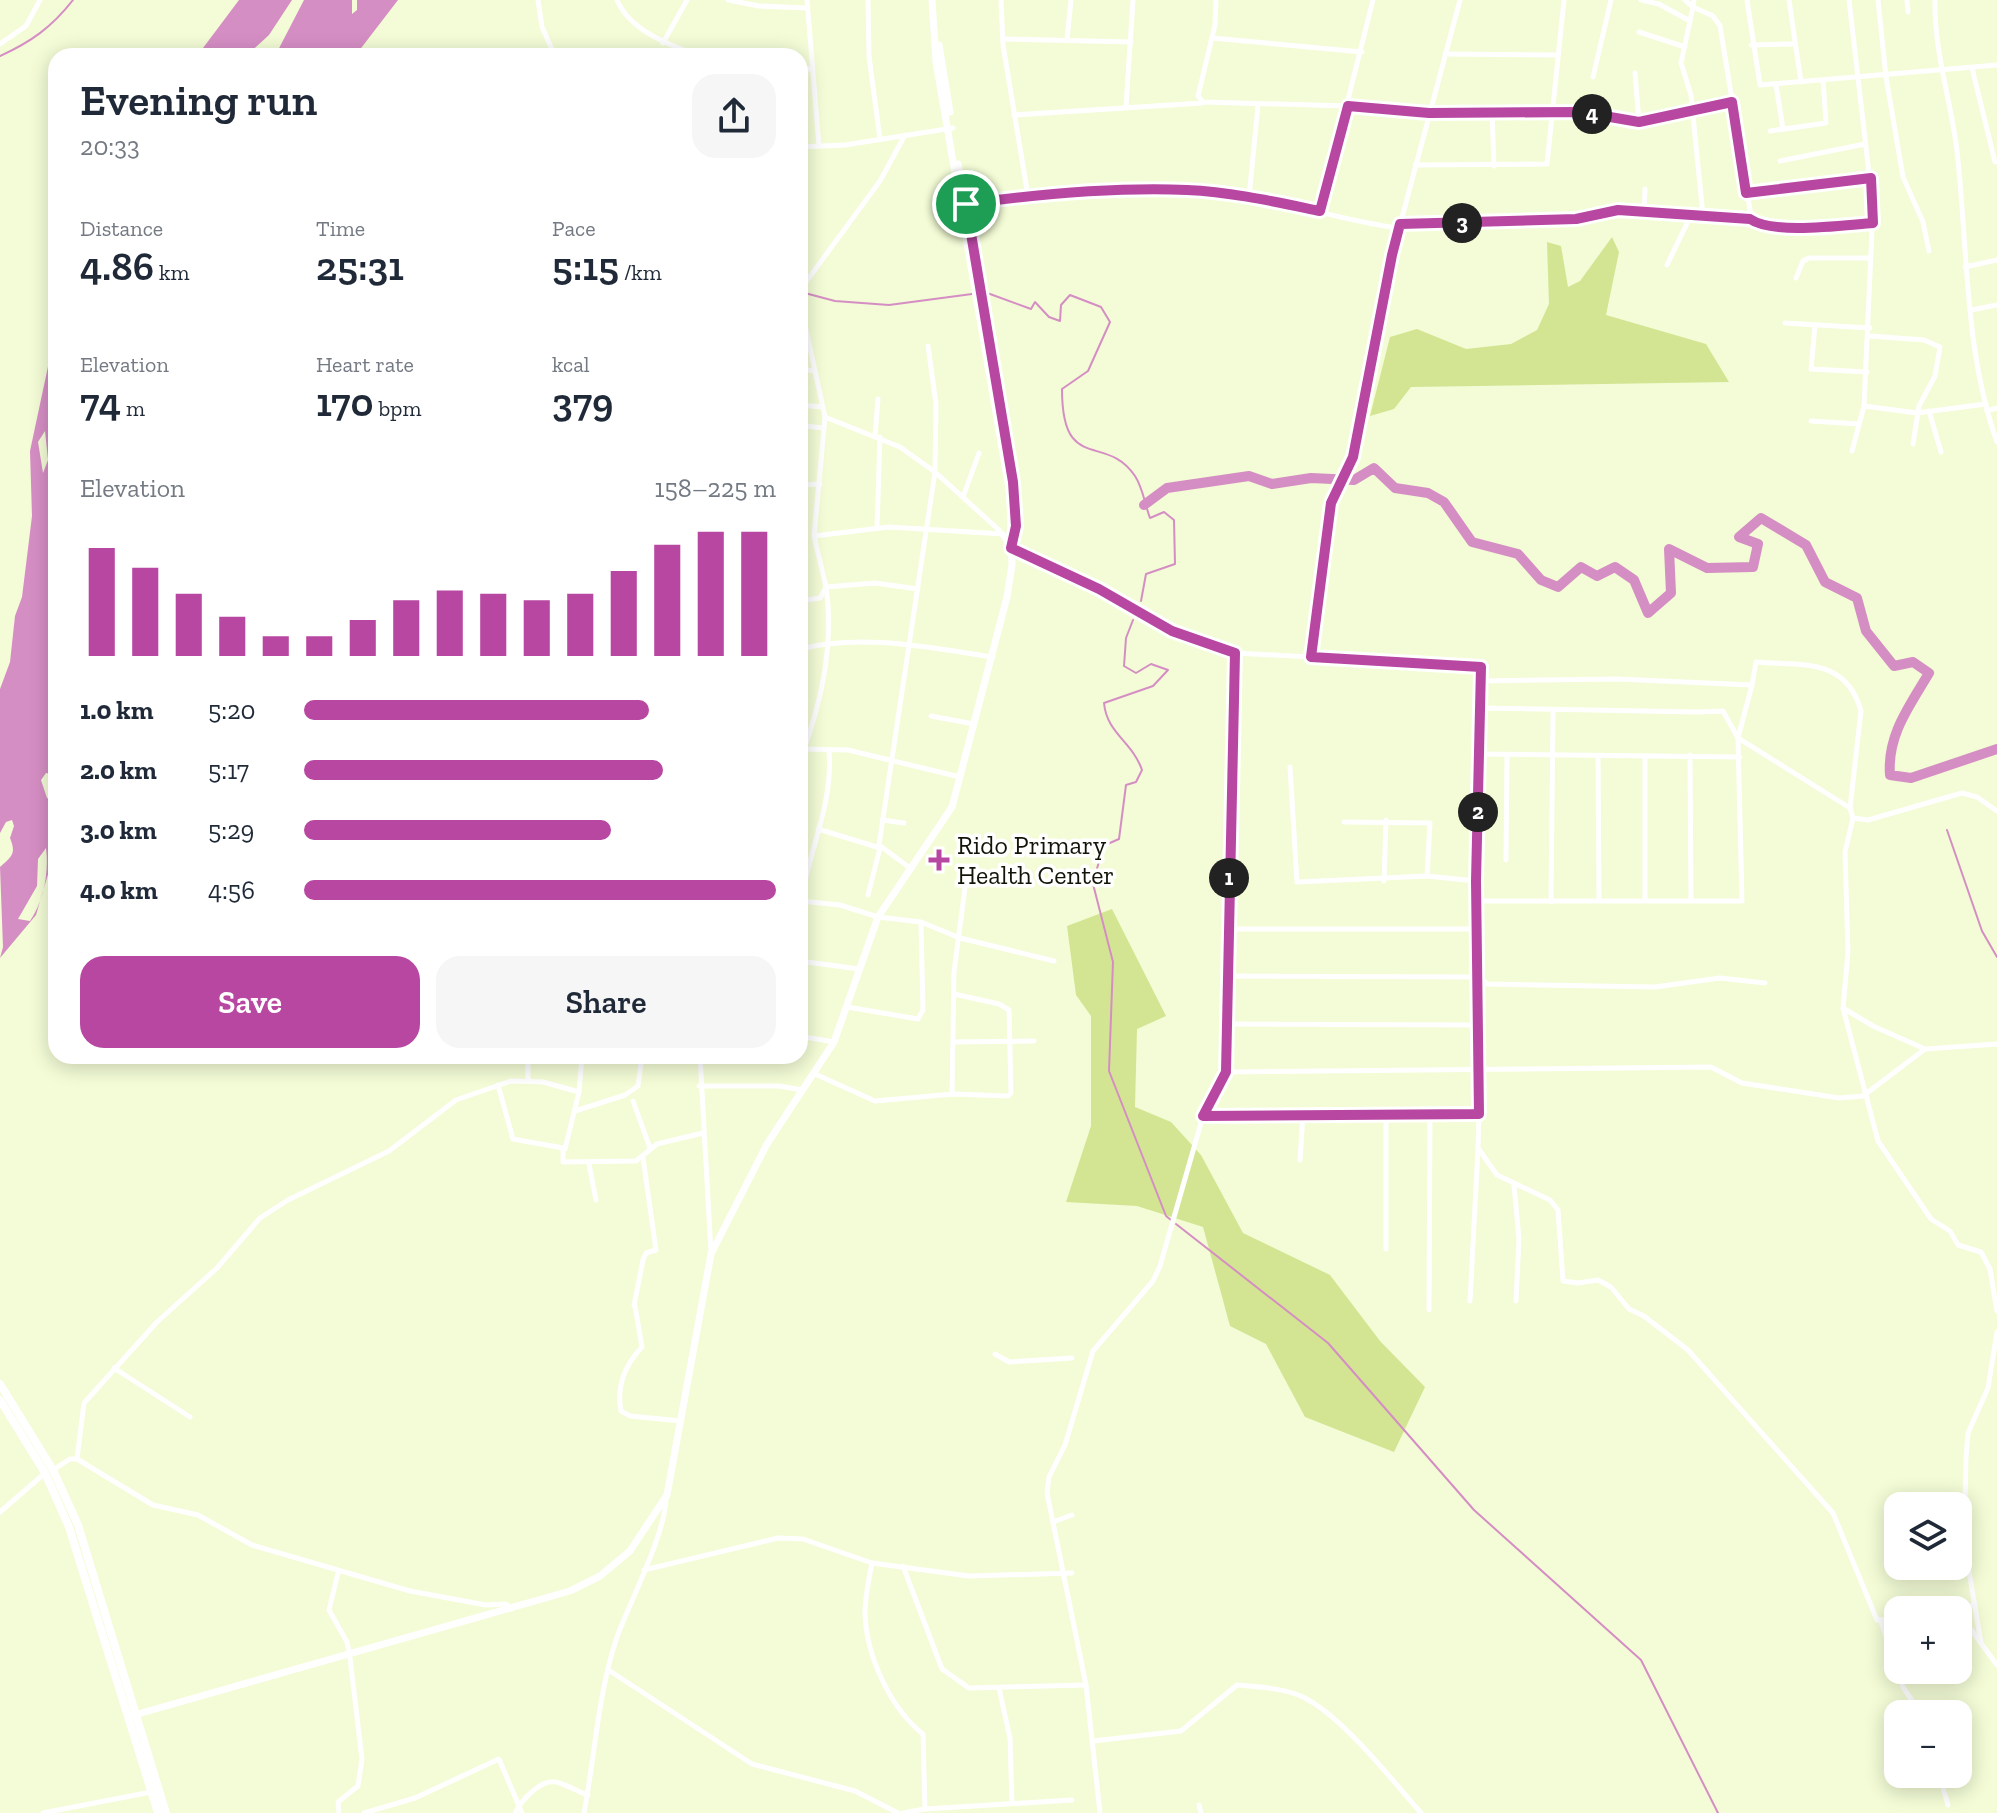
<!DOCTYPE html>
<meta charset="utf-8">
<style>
:root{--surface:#fff;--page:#f6f6f7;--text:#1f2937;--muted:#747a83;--accent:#b847a2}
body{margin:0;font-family:"Zilla Slab",serif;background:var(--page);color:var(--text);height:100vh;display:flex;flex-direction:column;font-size:30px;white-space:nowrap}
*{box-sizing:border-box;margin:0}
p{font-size:26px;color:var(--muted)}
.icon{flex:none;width:44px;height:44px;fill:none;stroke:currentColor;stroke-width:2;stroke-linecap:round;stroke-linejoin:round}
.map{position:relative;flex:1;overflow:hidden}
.side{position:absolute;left:48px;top:48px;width:760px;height:1016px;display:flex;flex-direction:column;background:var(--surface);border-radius:24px;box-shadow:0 4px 20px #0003}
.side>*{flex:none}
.controls{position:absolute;left:1884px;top:1492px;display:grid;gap:16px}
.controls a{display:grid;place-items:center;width:88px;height:88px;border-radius:16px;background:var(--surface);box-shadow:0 4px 20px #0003;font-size:40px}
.pin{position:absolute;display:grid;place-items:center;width:68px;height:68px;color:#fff;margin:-34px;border:4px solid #fff;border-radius:50%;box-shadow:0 2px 8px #0007}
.km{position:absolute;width:40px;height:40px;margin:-20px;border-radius:50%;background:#222;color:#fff;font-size:22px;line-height:40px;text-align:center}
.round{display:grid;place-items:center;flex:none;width:84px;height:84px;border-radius:24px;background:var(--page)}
.summary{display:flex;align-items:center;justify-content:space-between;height:136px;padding:0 32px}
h1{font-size:44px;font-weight:600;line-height:60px}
.stats{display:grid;grid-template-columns:repeat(3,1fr);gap:12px;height:136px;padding:8px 32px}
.stats div{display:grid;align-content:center}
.stats b{font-size:40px;font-weight:600}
.stats small{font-size:22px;font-weight:400}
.stats p{font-size:22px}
.chart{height:224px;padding:16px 32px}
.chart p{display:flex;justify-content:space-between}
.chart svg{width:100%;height:144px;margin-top:8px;stroke:var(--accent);stroke-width:6}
.primary-button{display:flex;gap:16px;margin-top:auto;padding:16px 32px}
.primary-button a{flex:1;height:92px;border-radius:24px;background:var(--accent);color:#fff;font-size:32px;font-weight:600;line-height:92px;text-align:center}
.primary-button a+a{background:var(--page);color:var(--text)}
ul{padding:0 32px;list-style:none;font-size:26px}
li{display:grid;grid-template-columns:128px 96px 1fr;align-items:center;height:60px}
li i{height:20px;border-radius:10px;background:var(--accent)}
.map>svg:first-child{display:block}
.green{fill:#d3e592}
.water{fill:#d58ec4;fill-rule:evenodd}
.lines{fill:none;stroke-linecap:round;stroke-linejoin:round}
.stream{stroke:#d58ec4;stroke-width:2}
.river{stroke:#d58ec4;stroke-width:10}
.street{stroke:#fff;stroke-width:5}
.secondary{stroke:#fff;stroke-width:7}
.primary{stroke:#fff;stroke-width:8}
.route-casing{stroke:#fff;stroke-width:16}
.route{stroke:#b847a2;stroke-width:10}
.poi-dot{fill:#b847a2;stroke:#fff;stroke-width:3}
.labels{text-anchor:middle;stroke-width:7;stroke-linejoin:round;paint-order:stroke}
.poi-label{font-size:26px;fill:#121407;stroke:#fff;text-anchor:start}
</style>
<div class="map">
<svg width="1997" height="1813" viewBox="0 0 1997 1813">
<rect width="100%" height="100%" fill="#f3fcd6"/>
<g class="green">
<path d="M1612 237 1619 252 1606 315 1706 344 1729 382 1411 387 1394 409 1370 416 1390 337 1417 329 1466 349 1511 344 1537 330 1549 304 1547 242 1561 246 1568 287 1580 281Z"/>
<path d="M1112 909 1166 1016 1137 1029 1135 1107 1171 1122 1201 1155 1243 1233 1330 1275 1380 1341 1425 1387 1394 1452 1305 1417 1266 1344 1230 1326 1203 1227 1137 1206 1066 1202 1091 1126V1016L1076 995 1067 926Z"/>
</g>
<g class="water">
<path d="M239 0H292L269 35 246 56H197Z"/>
<path d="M304 0H352V14L357 10V0H398L355 56H284L282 50 275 56Z"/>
<path d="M56 329V775L46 773 41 780 47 798 52 800 53 792 56 793V810L51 820 56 823V847L36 915 0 958 3 947 0 867C13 856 16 853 10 838L14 826 12 820 6 822 0 833V689L10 662 15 616 22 597 32 516 30 451ZM45 431 48 460 43 473 38 442ZM46 848C49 872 44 901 30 921L18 919 37 886 38 859Z"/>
</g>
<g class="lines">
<g class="stream">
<path d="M0 56C31 42 52 27 73 0"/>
<path d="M801 292 835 301 889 305 972 294"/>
<path d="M979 294H990L1031 309 1035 302 1049 317 1060 321 1061 305 1070 295 1101 307 1110 322 1088 371 1062 389C1062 475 1106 432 1135 476 1143 488 1145 505 1150 518L1164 512 1174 520 1175 564 1146 574 1141 601"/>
<path d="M1133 620 1126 638 1124 666 1136 673 1151 664 1168 670 1153 686 1104 703C1107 734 1132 741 1142 770L1136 782 1126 785 1119 839 1103 846 1093 884 1113 962 1109 1071 1166 1216 1171 1220"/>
<path d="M1947 830 1982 931 1997 957"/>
<path d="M1176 1224 1328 1343 1474 1510 1641 1660 1718 1813"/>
</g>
<path class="river" d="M1144 505 1167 488 1249 476 1272 484 1311 478 1354 480 1374 468 1395 488 1428 493 1444 502 1472 542 1518 554 1541 580 1558 587 1581 567 1597 576 1615 567 1634 580 1648 613 1671 593 1669 549 1707 568 1753 567 1758 544 1739 537 1761 518 1806 545 1825 582 1857 598 1866 631 1894 666 1913 662 1929 673C1909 707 1887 735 1890 775L1911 778 1997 749"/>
<g class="street">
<path d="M538 0 542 27 555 56"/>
<path d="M617 0C630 31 670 45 699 56"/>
<path d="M728 0 759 6 807 8"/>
<path d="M807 0 819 146"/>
<path d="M868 0 869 56 880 139"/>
<path d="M1001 0 1003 45 1028 196"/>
<path d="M1216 0 1215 25 1198 96 1203 102 1348 106 1429 113 1581 112 1639 122 1732 102"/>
<path d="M1641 0 1659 4 1690 21"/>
<path d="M1685 0 1693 7 1681 63 1691 95 1703 216"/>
<path d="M1694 0 1693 7 1713 16 1720 26 1752 222 1804 227 1873 223"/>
<path d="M1747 0 1760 85 1997 65"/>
<path d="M1789 0 1801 82"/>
<path d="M1849 0 1873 208 1864 406 1852 451"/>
<path d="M1878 0 1886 77 1903 177 1923 222 1929 251"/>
<path d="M1907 0 1908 12"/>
<path d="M1935 0C1934 53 1951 100 1957 151 1968 248 1964 350 1997 442"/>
<path d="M1639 32 1685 47"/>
<path d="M1212 38 1362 52"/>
<path d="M1003 39 1131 42"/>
<path d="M1067 40 1071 0"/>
<path d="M663 43 687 0"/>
<path d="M0 44 26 26 40 0"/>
<path d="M1751 45 1794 44"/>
<path d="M1445 54 1558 55"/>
<path d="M1972 68 1995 162"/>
<path d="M800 69H813"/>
<path d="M1635 73 1639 122"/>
<path d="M1593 77 1611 0"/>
<path d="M1776 85 1783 129"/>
<path d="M1126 106 1133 0"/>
<path d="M1492 112 1494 166"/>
<path d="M1014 115 1202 103"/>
<path d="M1770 131 1826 123 1823 80"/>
<path d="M800 147 845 145 953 128"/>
<path d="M1780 161 1865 144"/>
<path d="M1415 165 1547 164 1564 0"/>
<path d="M1746 193 1871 178"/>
<path d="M1249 197 1258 105"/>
<path d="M965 204C1056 191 1150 182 1242 196 1295 203 1346 222 1399 228"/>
<path d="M1320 211 1373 0"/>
<path d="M1644 214 1645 189"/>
<path d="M1401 224 1576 219 1618 210 1750 219"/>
<path d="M1667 265 1691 215"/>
<path d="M1965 267 1997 260"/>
<path d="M1796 278 1803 261 1809 258H1869"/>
<path d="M800 290 880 181 905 135"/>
<path d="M800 302 825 417 814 536 826 587 820 598 800 601"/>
<path d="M1971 310 1997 305"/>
<path d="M1785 323 1870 328"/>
<path d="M1815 325 1811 369 1867 372"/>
<path d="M1870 336 1924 340 1940 347 1935 376 1919 406 1913 444"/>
<path d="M800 369 815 371"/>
<path d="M800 405 822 407"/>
<path d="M1864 406 1917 413 1986 404"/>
<path d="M1929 411 1941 452"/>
<path d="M1987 411 1997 408"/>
<path d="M825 417 900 447 935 472 999 530 1011 548 1099 589 1172 631 1235 653"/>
<path d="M1811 421 1859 424"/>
<path d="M806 426 823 428"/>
<path d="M875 436 878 399"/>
<path d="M800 485 820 484"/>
<path d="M963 497 979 453"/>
<path d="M877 527 880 437"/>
<path d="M814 536 889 527 1003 534"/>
<path d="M800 649C862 633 931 648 993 657"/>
<path d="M1311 657 1481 667V681L1617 679 1752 685 1756 662C1802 666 1846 657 1861 711L1850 808 1853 818 1868 820 1962 793 1977 797 1997 811"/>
<path d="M1480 708 1697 712 1723 711 1738 738"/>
<path d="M931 716 974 724"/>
<path d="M1738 738 1752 685"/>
<path d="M804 749 848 750 960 777"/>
<path d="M1480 754 1740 757"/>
<path d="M1690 755 1691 901"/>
<path d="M1645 756V900"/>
<path d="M1598 757 1599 900"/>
<path d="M800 760C821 705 835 646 826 587L875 583 918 589"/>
<path d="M1290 767 1297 882 1427 876 1476 881"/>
<path d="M882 820 904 823"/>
<path d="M1344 822 1430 823 1427 876"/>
<path d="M818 829 880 848 868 895"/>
<path d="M1506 860 1507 755"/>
<path d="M910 868 879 845 935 472 936 404 928 346"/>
<path d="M1384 881 1386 820"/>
<path d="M801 901 840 905 878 917 921 922 960 938 1054 961"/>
<path d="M1479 901 1481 681"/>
<path d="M1551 902 1553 712"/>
<path d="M800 909C806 856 834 805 829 751"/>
<path d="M1228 929H1480L1479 901H1742L1738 738 1850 808"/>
<path d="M800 961 859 969"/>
<path d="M1227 976 1479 977 1487 984 1655 987 1720 978 1765 983"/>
<path d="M847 1007 918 1019 923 1010 921 923"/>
<path d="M1843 1008 1848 952 1845 852 1853 818"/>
<path d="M1226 1024 1478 1025"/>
<path d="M805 1037 834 1042"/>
<path d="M953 1042 1034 1041"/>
<path d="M1925 1049 1873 1026 1843 1008 1878 1141 1931 1219 1950 1231 1958 1245 1981 1252 1990 1269 1997 1311"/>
<path d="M528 1056V1081"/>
<path d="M700 1056 711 1253"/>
<path d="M1226 1072 1711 1067 1742 1083 1839 1098 1863 1096 1925 1049 1997 1044"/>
<path d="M815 1074 875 1101 953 1094 1008 1096 1011 1093 1009 1010 999 1004 954 994"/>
<path d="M498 1085 513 1139 563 1148V1162L636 1161 657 1144 703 1133"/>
<path d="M699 1086H779L803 1090"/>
<path d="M952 1094 954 972 965 888"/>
<path d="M633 1101 650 1148"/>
<path d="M575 1111 625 1095 638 1086 642 1056"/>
<path d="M1386 1114V1249"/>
<path d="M1479 1114 1480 929"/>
<path d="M1203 1116 1479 1114 1478 1148 1497 1175 1550 1200 1558 1210 1563 1281 1578 1283 1598 1280 1611 1287 1629 1309 1644 1316 1688 1350 1833 1513 1877 1620 1898 1619"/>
<path d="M565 1149 579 1092 582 1056"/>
<path d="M1300 1160 1303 1114"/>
<path d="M589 1164 596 1200"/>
<path d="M1514 1185 1519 1239 1516 1301"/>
<path d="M1470 1301 1478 1149"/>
<path d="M634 1306 643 1260 646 1253 656 1250 643 1158"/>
<path d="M635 1306 642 1347C625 1365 616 1386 621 1411L630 1416 681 1421"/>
<path d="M1429 1310 1430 1114"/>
<path d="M995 1354 1009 1362 1072 1358"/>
<path d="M114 1368 190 1417"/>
<path d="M77 1459 84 1403 157 1322 217 1268 260 1218 288 1200 389 1151 456 1100 511 1081 543 1082 579 1092"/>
<path d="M53 1470 70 1459H77L153 1505 198 1515 252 1545 410 1591 486 1605 506 1604 512 1609"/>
<path d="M0 1512 44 1474"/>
<path d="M1053 1522 1072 1515"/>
<path d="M872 1563C869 1579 865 1597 865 1613 866 1655 890 1708 923 1734L925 1809 903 1813"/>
<path d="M903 1566 942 1669 969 1688 1086 1685"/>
<path d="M644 1570 778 1538 803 1539 872 1563 969 1576 1072 1573"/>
<path d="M338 1573 329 1610 347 1642 350 1658 362 1759 358 1786 338 1802 339 1813"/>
<path d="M1953 1609 1975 1605"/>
<path d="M1958 1612 1997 1665"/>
<path d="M1881 1622 1903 1687 1921 1714"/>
<path d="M1981 1643 1964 1542 1966 1458 1968 1433 1988 1388 1997 1332"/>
<path d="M610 1671 752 1764 855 1791 898 1813"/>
<path d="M999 1688 1010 1738 1012 1803"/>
<path d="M1093 1741 1181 1731 1237 1685C1258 1687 1284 1688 1303 1697 1342 1716 1392 1780 1421 1813"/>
<path d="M1939 1774 1948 1805"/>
<path d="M1199 1805 1201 1813"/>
<path d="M925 1809 1072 1800"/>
<path d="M43 1813 151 1792"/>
<path d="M364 1813 415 1798 499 1759 522 1813"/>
<path d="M515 1813C521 1801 540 1779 556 1782 566 1784 578 1792 588 1795"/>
<path d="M584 1813C595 1755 598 1693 617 1637 630 1602 666 1532 666 1498"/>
<path d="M1100 1813 1086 1685 1047 1493 1049 1477 1065 1445 1093 1351 1153 1281 1160 1266 1203 1116 1226 1072 1235 653 1311 657 1331 503 1353 457 1392 255 1460 0"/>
</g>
<g class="secondary">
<path d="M939 45 950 112"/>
<path d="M958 164 981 289"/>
<path d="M131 1716 570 1591 600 1576 630 1551 667 1495 711 1254 767 1144 834 1042 878 917 952 807 1007 597 1012 565 1010 495 936 62 932 0"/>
</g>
<g class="primary">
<path d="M0 1384 53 1470 78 1525 166 1813"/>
<path d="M0 1400 45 1473 69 1527 158 1813"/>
</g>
</g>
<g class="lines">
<defs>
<path id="route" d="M1732 102 1746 193 1871 178 1873 223C1844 225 1773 235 1750 219L1618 210 1576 219 1400 224 1392 255 1353 457 1331 503 1311 657 1481 667 1476 881 1479 1114 1203 1116 1226 1072 1235 653 1172 631 1099 589 1011 548 1016 526 1013 482 966 204C1039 194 1113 187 1187 190 1232 192 1276 202 1320 211L1348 106 1429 113 1581 112 1639 122Z"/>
</defs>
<use href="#route" class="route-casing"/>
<use href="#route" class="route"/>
</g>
<path class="poi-dot" d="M935 848h8v8h8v8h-8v8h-8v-8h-8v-8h8z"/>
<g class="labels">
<g class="poi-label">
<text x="957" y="854">Rido Primary<tspan x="957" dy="30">Health Center</tspan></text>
</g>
</g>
</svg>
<div class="controls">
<a><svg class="icon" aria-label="layers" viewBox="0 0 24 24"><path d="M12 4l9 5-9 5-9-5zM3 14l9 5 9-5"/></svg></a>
<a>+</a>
<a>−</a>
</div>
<div class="pin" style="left:966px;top:204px;background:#1e9e55"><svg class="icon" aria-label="arrive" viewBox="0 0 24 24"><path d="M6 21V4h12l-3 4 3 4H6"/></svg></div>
<b class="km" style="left:1229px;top:878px">1</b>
<b class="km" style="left:1478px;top:812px">2</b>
<b class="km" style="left:1462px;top:223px">3</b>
<b class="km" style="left:1592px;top:114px">4</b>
<section class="side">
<div class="summary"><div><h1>Evening run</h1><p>20:33</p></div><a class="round"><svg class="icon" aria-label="share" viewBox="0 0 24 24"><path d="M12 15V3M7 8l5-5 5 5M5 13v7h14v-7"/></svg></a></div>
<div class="stats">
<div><p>Distance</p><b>4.86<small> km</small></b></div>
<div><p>Time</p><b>25:31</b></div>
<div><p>Pace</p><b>5:15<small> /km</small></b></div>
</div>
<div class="stats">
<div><p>Elevation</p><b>74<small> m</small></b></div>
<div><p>Heart rate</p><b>170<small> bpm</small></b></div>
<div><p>kcal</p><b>379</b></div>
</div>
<div class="chart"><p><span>Elevation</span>158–225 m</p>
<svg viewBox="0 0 160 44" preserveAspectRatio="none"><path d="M5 44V11M15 44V17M25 44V25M35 44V32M45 44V38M55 44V38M65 44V33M75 44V27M85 44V24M95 44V25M105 44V27M115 44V25M125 44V18M135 44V10M145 44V6M155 44V6"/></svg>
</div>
<ul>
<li><b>1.0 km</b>5:20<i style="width:73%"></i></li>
<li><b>2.0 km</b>5:17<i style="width:76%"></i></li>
<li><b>3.0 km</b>5:29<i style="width:65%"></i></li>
<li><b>4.0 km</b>4:56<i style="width:100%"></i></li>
</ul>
<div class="primary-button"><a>Save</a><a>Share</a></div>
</section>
</div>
